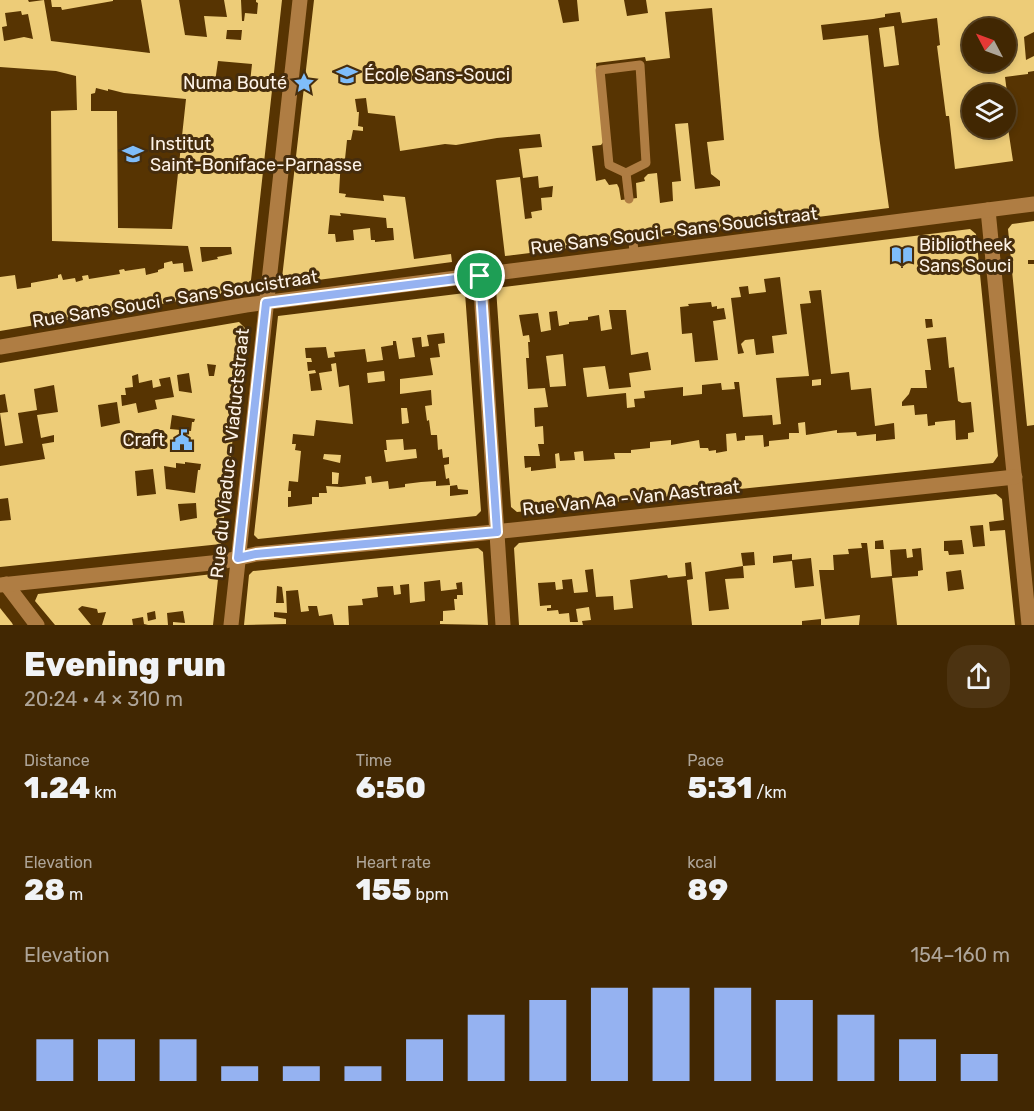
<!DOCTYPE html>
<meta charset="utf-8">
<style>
:root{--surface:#412702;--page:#4c3311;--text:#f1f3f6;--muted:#aea599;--line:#5a4424;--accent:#95b2f1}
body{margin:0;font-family:Rubik,sans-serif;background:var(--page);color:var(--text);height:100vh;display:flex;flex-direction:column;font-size:22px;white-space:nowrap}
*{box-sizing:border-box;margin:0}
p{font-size:20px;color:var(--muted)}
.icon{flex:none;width:33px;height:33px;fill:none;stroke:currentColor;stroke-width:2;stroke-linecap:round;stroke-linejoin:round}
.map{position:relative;height:625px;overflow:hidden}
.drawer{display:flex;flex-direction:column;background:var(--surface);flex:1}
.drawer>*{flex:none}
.needle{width:39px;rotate:311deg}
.controls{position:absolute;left:962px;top:18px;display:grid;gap:12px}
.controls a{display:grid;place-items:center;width:54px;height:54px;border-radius:50%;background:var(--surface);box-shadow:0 3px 9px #0003,0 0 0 2px var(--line);font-size:30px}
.pin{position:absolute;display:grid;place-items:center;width:51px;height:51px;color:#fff;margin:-26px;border:3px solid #fff;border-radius:50%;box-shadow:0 2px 6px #0007}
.round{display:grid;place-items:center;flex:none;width:63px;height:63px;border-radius:24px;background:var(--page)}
.summary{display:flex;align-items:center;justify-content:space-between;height:102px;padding:0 24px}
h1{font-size:33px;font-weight:800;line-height:45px}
.figures{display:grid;grid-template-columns:repeat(3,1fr);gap:9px;height:102px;padding:6px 24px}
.figures div{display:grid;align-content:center}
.figures b{font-size:30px;font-weight:800}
.figures small{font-size:16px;font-weight:400}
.figures p{font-size:16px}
.chart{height:168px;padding:12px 24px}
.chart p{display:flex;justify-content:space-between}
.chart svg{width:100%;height:108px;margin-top:6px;stroke:var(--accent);stroke-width:6}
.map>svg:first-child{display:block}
.building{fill:#edcc78;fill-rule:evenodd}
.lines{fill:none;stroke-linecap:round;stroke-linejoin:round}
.lane{stroke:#af7d43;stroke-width:9}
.street{stroke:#af7d43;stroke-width:15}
.route-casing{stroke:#fff;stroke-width:12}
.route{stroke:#95b2f1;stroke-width:8}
.labels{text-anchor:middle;stroke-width:6;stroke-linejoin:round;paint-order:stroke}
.poi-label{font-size:18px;fill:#fef3e7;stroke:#462d0d;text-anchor:start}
.street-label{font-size:18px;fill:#fef3e7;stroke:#462d0d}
</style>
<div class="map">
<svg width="1034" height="625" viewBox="0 0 1034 625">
<rect width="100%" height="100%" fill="#573402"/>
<g class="building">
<path d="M0 0H28L29 2 44 0 51 41 150 53 141 0H179L185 35 207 37 204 16 227 17 224 0H241L242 21H244L245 13 257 14 258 3 256 2V0H282L250 289 0 331V277L15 275 17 289 31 287V283L58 278V275L61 274 63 280 75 278 76 282 83 280 82 276 88 275 89 279 120 274 119 270 124 269 125 271 145 268 146 275 158 272V270L164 268V263L172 261 173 264 183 263 184 272 193 271 188 246 52 241 51 111 77 110 76 76 56 71 0 67ZM21 11 22 15 28 14 33 39 24 37 4 41 2 27 7 26 5 13ZM227 30H242L241 40 226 39ZM218 61 252 64 249 92 214 89ZM96 88 108 91V89L124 93 186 99 172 229 118 228 117 111H91V94L95 93ZM200 247H231L232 254 217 257 218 259 202 262Z"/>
<path d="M51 0H113V1L62 10 61 7H52Z"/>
<path d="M314 0H558L563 23 579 21 577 0H624L627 16 648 13 646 0H1034V32L1024 37 1026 60 1034 56V71L1028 72V74L1005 77 1009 108 1005 109V94H972V128H1005L1006 115 1013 161 955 169 949 116H946L937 46 940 45 937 18 902 23 900 12 885 14V17L873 19 821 25 823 40 868 35 879 136 889 208 505 256 496 180 520 177 525 219 532 218 531 212 542 210 541 198 552 197 553 186 539 188 538 176 523 178 519 149 542 147 540 134 497 138 456 145 445 144 400 151 395 116 368 113 366 98 355 99 357 112H359L358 126 363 127V131L353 130 351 140H347L345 159 341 158 339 193 346 194 345 197 384 201 383 195 405 197 414 259 451 254 452 262 288 284 282 278ZM712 8 724 140 707 142 711 174 720 181V186L695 189 688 123 675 124 681 181 672 182 673 201 660 203 657 173 648 174 644 178 645 181 636 183 637 198 621 200 619 188 617 184 609 185 605 179 596 181 592 146 601 145 604 141 596 63 645 57 646 61 670 58 665 12ZM972 28H1005V62H972ZM340 213 386 218 387 228H393L394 240 375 242V240H371L370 228 353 230 354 240 336 242 335 234H328L330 215 341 216Z"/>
<path d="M894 26 899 65 884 67 879 28Z"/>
<path d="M1034 221V260H1028V264H1034V425L1027 426 1008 229 1012 224Z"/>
<path d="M970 229 976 234 998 456 993 463 517 512 511 507 496 288ZM780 277 787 334 772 336 774 353 756 355 754 339 745 340 741 344 744 353 738 354 731 298 741 297 739 287 748 286 749 294 766 292 764 279ZM821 290 831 374 849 372 851 390 871 388 875 426 894 423 895 439 876 441V434L857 436 856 432 837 433V430L806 435 805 422 798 423 799 433H789V439L769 441V446L764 447 763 435 745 436V440L737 441 736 433 726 434 727 451 716 453V450L709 451 708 448H700L699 440 671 445V440L650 442V448L631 450V453H614L615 459 584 461 583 451 574 452 575 460 560 461 559 453 555 454 556 468 531 471V467L525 468 524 456H540L538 444H544L543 426 535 427 534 408 548 407 545 388 528 389 526 358H529L528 342H530L529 335 523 336 519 315 538 313 541 332 551 330 549 312 557 311 559 326 569 324V322L588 320V317L599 315 601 331 612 329 609 310H626L631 355 648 352 651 370 629 373 631 387 609 389 605 366 583 368 587 397 626 393 627 408 635 407 634 399 645 398 644 391 683 387V396L702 394V385L721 383 722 390 735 389 734 382H739L743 417 772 415 773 425 781 424 776 378 809 376 800 304 811 303 809 291ZM711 302 712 307 717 306V309L724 308 726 319 713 321 718 360 695 362 692 333 682 334 680 307 689 306 688 304ZM925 319H932L933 327 926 328ZM946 337 949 368 954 367 958 401 962 403 971 402 974 432 968 433V439L956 440 955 420 935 422V425L928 426 927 414 915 415 914 405 902 406V402L909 394 911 388H927L925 370H931L927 339Z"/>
<path d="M465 293 481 511 476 516 258 539 254 535 278 316ZM444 333 445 343 438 344 440 357 430 358 433 375 400 379V394L431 390 432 405 425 406 427 421 429 420 431 435H437L438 450 442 449 443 458 449 457V464L444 465 446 479 449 478 450 485 436 486V481L421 482 405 484V487L389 489 388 481 372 483 371 476 365 477 366 484 341 487 326 486 327 493H319V497H312V504L288 507V497H291V491H288L289 481 298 482 301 451 295 450 296 444H292L293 434 314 436 316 420 353 424 349 385 339 387 336 363 331 364 332 371 319 373 322 390 311 391 309 374 316 373 315 370 308 371 307 362H312L311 358H306L305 348 326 347 328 358 335 357 334 352 365 349 367 362 383 360 381 347 393 345V341H396L399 359 415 357 412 338 421 337 422 347 429 346 427 335ZM457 485 458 489 468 490V494L450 496V486Z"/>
<path d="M239 322 245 328 221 544 0 567V521L11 520 8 498 0 499V466L45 459 42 444 54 442V435L41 438 37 415 58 412 54 385 34 389 37 410 18 413 23 443 5 446 0 413 8 412 5 394 0 395V363ZM207 364 216 365 214 376H209ZM189 373 192 393 179 391 177 375ZM138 374 139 383 152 380 153 388 161 386 159 379 170 377 174 397 155 400 157 409 138 413 136 403 122 406 121 395H126L125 388 133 387 132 376ZM117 402 120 423 101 427 98 405ZM172 415 195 419 194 422H192L191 431 170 429ZM185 462 201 464 200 470H198L195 493 166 489 164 466 176 468V463L185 464ZM153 469 156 494 137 496 135 471ZM196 503 197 518 180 521 178 504Z"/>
<path d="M563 354 566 386 550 387 546 356Z"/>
<path d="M384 371 385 381 368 383 367 373Z"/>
<path d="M821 379V385L812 386V380Z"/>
<path d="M401 408H407L409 423 402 424Z"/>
<path d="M403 439 404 450 416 449 417 458 386 462 384 450H387L386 440Z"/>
<path d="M324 454 341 455 340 463 323 459Z"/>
<path d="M332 472 339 473 338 484H332Z"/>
<path d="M996 494 1002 499 1004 520 989 522 990 531 1005 530 1015 625H897L892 578 918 576V571L923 570 921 548 912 549 913 557 907 558 906 549 890 550 892 576 871 578 867 543H861L862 548 848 549 849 554 833 555 834 570H819L825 619 860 615 859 625H821V619L802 621V625H692L687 580 693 579 691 562 685 563 686 576 668 578 667 575 630 580 633 608 614 610 613 596 596 597 593 569 585 570 588 592 574 593 572 579 562 580 563 589 556 590 555 582 538 583 540 606 551 605V608H547V611L558 610 559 614 569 613 570 622H578L576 609 589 607 591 620 582 621 583 625H519L514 548 519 543ZM983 525 985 546 973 547 970 526ZM883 540 884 549H875V541ZM962 540 964 554 949 555 948 551H944V541ZM754 552 755 565 743 566 744 578 725 579 729 609 709 611 705 572 743 566 741 553ZM792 554V560L811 558 814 586 795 588 792 561 773 563V556ZM961 570 964 589 948 591 946 572Z"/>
<path d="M478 548 483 552 488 625 440 624V621H443V611L455 610 454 599H457V595H463L462 582 456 583 457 589 441 591 440 580 424 582 425 601 410 603 409 584 400 585 401 594 394 595 393 586 377 587 378 597 362 599 363 605 348 606 349 625H334L332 614 319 616 317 606H308L309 611 301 612 298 590 286 591 287 613 274 612V617L286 619V624L244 625 249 575 253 571ZM277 586 282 587 284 603H276Z"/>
<path d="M213 574 218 579 213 625H173V622L185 623 183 611 167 613 168 625H148L144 624 143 617 132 619 133 625H102L106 612 98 613 97 609 82 606 78 609 91 625H55L35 601 38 594ZM155 611 156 619 148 621 147 613Z"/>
<path d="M0 608 12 623 13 625H0Z"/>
</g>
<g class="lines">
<g class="lane">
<path d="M640 65 646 163 626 173 609 165 600 70Z"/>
<path d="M626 173 629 199"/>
<path d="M633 240 634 254"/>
</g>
<g class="street">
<path d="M988 210 1029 625"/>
<path d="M480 276 503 625"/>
<path d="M0 347 246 305 1034 204"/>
<path d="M6 584 37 625"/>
<path d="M0 585 221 562 256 554 484 533 1015 477"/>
<path d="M231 625 300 0"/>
</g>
</g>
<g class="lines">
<defs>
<path id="route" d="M480 276 497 532 256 554 238 558 266 303Z"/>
</defs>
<use href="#route" class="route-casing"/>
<use href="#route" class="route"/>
</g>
<defs>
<symbol id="school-bare" viewBox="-9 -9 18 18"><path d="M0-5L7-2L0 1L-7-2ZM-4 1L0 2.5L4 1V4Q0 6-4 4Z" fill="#7fbdfa" stroke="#462d0d" stroke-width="2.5" paint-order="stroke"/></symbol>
<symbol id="sight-bare" viewBox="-9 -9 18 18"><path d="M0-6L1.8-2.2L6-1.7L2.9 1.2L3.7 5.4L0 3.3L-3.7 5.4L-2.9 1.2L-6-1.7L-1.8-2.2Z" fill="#7fbdfa" stroke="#462d0d" stroke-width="2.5" paint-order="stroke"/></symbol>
<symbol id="library-bare" viewBox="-9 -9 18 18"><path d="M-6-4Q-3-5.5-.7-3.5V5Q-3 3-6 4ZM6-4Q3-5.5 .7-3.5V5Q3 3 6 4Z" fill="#7fbdfa" stroke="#462d0d" stroke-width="2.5" paint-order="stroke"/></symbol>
<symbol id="civic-bare" viewBox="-9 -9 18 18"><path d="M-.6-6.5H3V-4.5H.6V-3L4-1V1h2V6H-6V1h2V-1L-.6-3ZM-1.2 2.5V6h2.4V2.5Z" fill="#7fbdfa" stroke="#462d0d" stroke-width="2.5" paint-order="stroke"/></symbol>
</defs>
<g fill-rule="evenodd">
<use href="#school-bare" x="332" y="60" width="30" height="30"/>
<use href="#sight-bare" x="289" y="68" width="30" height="30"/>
<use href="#school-bare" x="118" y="139" width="30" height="30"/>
<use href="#library-bare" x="887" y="240" width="30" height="30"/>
<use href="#civic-bare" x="167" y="425" width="30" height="30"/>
</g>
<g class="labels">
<g class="poi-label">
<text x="364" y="81">École Sans-Souci</text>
<text x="287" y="89" text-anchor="end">Numa Bouté</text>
<text x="150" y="150">Institut<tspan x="150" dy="21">Saint-Boniface-Parnasse</tspan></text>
<text x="919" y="251">Bibliotheek<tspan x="919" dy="21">Sans Souci</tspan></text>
<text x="165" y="446" text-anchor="end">Craft</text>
</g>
<g class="street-label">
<text transform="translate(674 231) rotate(-7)" y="6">Rue Sans Souci - Sans Soucistraat</text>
<text transform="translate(175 299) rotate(-9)" y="6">Rue Sans Souci - Sans Soucistraat</text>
<text transform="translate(230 453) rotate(-84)" y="6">Rue du Viaduc - Viaductstraat</text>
<text transform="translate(631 498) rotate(-6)" y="6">Rue Van Aa - Van Aastraat</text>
</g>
</g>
</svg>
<div class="controls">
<a><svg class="needle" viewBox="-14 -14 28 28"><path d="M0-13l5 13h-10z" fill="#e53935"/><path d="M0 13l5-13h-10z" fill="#aea599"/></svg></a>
<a><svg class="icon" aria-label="layers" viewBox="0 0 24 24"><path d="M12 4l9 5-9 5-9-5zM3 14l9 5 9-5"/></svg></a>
</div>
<div class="pin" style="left:480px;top:276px;background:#1e9e55"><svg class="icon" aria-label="arrive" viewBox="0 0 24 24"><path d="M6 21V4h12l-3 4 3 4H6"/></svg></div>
</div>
<section class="drawer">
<div class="summary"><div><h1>Evening run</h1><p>20:24 · 4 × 310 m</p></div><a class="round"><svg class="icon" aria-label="share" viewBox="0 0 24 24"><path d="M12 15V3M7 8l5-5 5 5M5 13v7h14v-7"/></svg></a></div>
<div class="figures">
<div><p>Distance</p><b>1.24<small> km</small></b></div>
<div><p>Time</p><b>6:50</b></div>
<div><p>Pace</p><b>5:31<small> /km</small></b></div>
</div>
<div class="figures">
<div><p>Elevation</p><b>28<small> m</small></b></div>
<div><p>Heart rate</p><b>155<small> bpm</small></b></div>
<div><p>kcal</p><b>89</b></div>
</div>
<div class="chart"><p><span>Elevation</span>154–160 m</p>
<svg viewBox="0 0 160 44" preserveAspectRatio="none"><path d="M5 44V27M15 44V27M25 44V27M35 44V38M45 44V38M55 44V38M65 44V27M75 44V17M85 44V11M95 44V6M105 44V6M115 44V6M125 44V11M135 44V17M145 44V27M155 44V33"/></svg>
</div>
</section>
